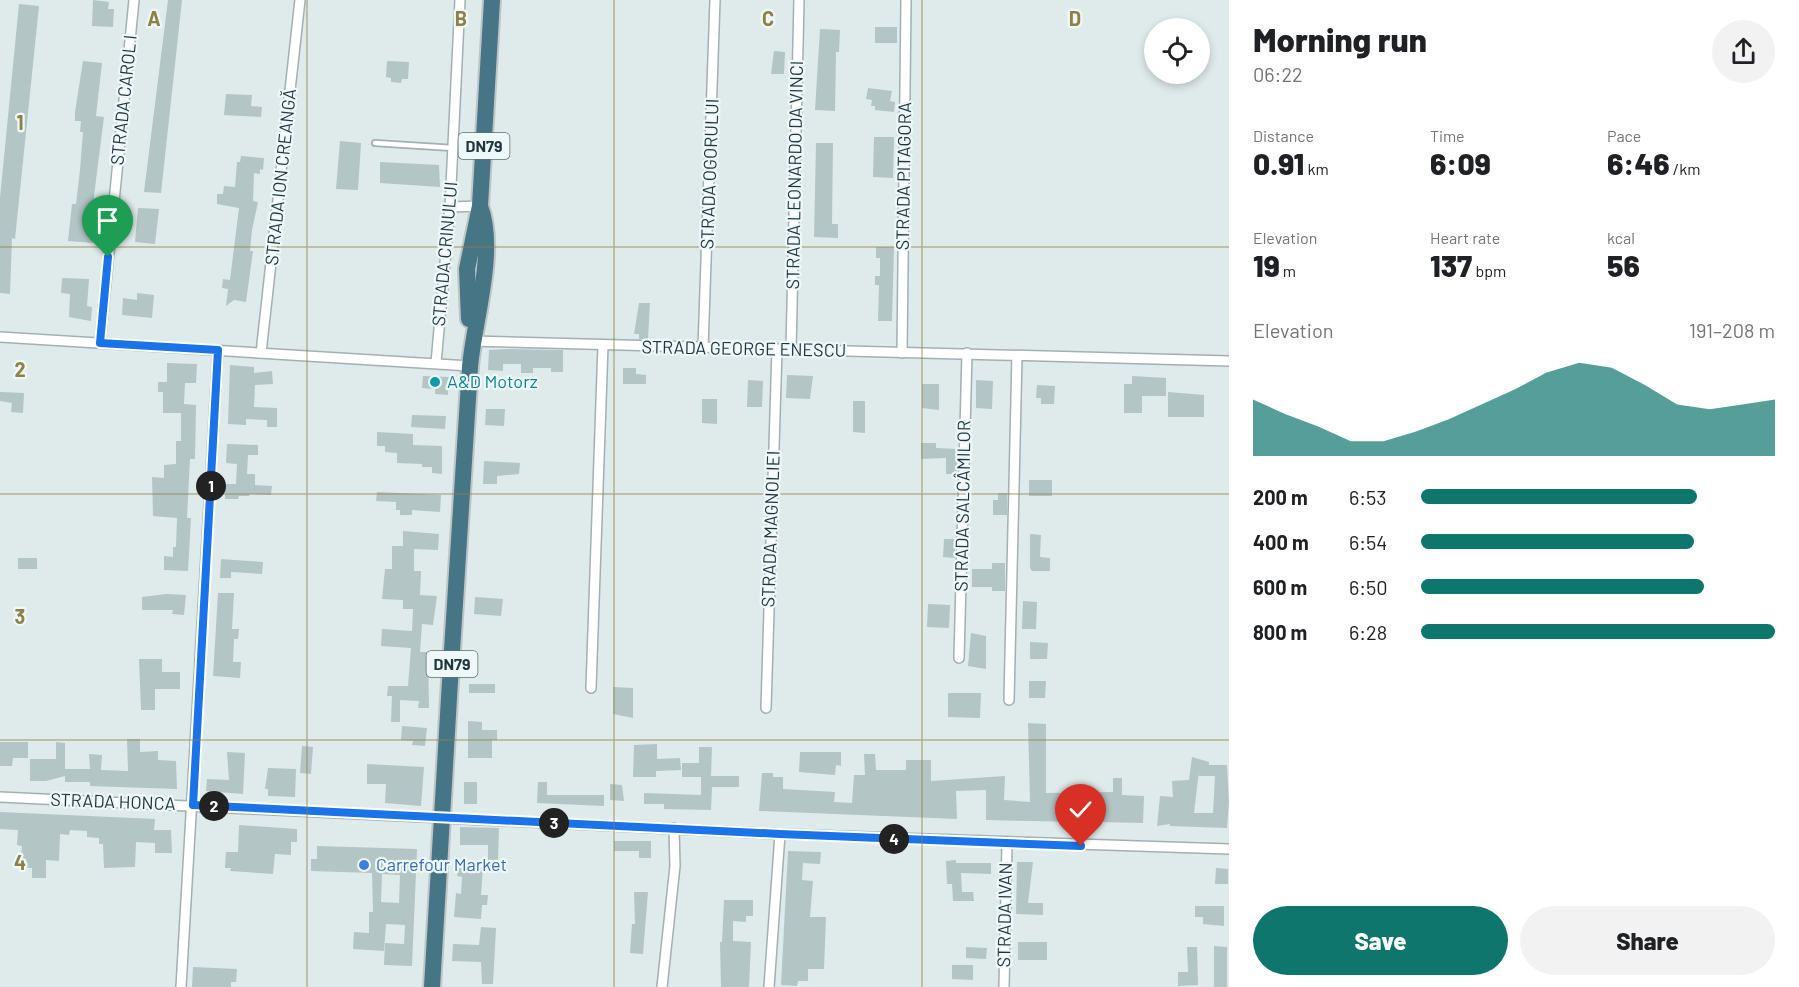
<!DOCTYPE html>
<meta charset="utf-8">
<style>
:root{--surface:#fff;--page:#f2f2f2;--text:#202124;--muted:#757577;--accent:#0f766e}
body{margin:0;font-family:Barlow,sans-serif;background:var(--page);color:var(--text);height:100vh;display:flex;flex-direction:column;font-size:22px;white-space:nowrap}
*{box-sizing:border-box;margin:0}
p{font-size:20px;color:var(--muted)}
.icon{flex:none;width:33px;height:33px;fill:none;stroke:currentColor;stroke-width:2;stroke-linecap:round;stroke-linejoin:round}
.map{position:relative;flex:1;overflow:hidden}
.side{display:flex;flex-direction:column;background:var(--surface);width:570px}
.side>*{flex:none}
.buttons{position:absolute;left:1144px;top:18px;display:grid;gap:12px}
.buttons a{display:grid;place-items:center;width:66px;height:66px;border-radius:50%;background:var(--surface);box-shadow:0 3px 9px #0003;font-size:30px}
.pin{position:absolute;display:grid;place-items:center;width:51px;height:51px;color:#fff;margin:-62px -26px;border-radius:50% 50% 50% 0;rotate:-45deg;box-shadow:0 0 6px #0007}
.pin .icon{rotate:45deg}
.km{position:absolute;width:30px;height:30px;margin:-15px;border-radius:50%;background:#222;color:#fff;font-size:16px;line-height:30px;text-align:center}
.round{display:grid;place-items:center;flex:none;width:63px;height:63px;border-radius:32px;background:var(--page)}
.overview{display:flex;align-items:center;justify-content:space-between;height:102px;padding:0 24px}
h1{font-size:33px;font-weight:800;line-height:45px}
.figures{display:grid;grid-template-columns:repeat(3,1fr);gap:9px;height:102px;padding:6px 24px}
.figures div{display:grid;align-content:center}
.figures b{font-size:30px;font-weight:800}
.figures small{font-size:16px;font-weight:400}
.figures p{font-size:16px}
.chart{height:168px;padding:12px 24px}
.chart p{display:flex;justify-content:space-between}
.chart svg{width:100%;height:108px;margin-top:6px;fill:var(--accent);opacity:.7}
.primary-button{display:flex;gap:12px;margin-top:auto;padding:12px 24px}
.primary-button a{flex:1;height:69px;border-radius:36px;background:var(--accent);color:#fff;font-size:24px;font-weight:800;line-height:69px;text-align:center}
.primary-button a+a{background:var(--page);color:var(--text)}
ul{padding:0 24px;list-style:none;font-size:20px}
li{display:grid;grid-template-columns:96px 72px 1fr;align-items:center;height:45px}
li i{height:15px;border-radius:8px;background:var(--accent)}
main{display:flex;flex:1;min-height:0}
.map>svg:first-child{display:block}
.building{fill:#b4c5c6;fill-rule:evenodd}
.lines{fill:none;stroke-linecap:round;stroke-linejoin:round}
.service-casing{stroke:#a2b0b3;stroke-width:8}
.minor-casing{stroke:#a2b0b3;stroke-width:12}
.trunk-casing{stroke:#c0c6c8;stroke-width:20}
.service{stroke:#fff;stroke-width:4.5}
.minor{stroke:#fff;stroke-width:9}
.trunk{stroke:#467586;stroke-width:16}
.route-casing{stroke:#fff;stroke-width:12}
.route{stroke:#1a73e8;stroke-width:8}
.grid{fill:none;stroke:#8c8146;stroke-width:1.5;stroke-opacity:0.55}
.culture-dot{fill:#0f9aa8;stroke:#eff8f8;stroke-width:2}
.shop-dot{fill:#3f7fe0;stroke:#eff8f8;stroke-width:2}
.labels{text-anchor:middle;stroke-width:4.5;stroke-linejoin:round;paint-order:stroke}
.shield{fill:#eff8f8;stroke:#5d7074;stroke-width:1.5}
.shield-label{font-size:16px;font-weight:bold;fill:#1f353c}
.street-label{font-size:18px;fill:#1f353c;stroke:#eff8f8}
.culture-label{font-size:18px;fill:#0d838f;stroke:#eff8f8;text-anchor:start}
.shop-label{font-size:18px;fill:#366cbe;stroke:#eff8f8;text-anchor:start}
.grid-label{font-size:20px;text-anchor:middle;font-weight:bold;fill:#8c8146;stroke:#eff8f8;stroke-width:4.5;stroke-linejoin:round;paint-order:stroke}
</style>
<main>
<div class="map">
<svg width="1229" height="987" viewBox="0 0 1229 987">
<rect width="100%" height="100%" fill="#dfeaeb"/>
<g class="building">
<path d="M93 0 109 2 108 9H114L113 27 92 26Z"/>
<path d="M168 0H182L161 193 144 192Z"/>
<path d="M19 4 39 6 15 239 12 238 10 294 0 293V198Z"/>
<rect x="875" y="27" width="22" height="16"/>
<path d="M820 29 840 30 839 52H836L835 111 815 110Z"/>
<path d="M774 51 785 52 784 74H771Z"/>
<path d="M83 61 102 63 96 116 104 117 95 188 93 205 97 206 96 216H92L90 233H94L93 243 68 241 72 204H76L80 170 83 132H80L81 121H75V112Z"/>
<path d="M387 61 409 62 408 79H402L401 83 391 82V78L386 77Z"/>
<path d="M868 88 892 91 890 101 895 102 894 112 875 110V106H871L872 100 866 99Z"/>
<path d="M226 94 252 95 251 106 262 107 261 117 224 115Z"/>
<path d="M874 137H894L893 178 873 177Z"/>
<path d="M340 141 361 143 358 190 336 189Z"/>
<path d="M816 143H833L832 224H838V238L814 237Z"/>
<path d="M241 156 264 158 263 170 260 169V174L254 173 253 201 258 202 252 230 250 251H253L246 302 234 300 226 306 228 289 222 288 223 279 230 280 239 208 217 204V194H223L224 186 235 187 237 162H240Z"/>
<path d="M380 162 439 165 440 187 380 183Z"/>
<path d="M138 208 159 209 155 244 135 242Z"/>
<path d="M876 247H894L892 321H878L879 285H875V276H880V258H876Z"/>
<path d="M62 278 89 279 87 306 92 307 91 321 69 317 70 294 61 293Z"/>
<path d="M137 293 154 295 152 318 122 315 123 298 137 300Z"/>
<path d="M639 303H650L648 339H639V334H634Z"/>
<path d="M507 349 563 350V372H551V368H533V373H521V364H503V371L488 370 489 350Z"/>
<path d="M167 363 197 364 196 383H185L184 404 196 405 195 459H190L187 518H191L188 571 164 570V556L173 557V547H176L177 518 153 516 152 477 164 478V465L176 464V441H181V413H163V392H158V382H167Z"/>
<path d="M230 365 254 367V373L272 371 273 384 255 385 254 407 277 408V427H267V420L246 419V425L228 424Z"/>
<path d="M623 368H636V374L646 375V384H623Z"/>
<path d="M787 375 813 376 810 399 786 398Z"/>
<path d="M423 376 449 377 448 395 435 394V389L422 388Z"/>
<path d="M1132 376 1166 378V396H1142V413H1124V384H1132Z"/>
<path d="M748 380 763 381 762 407H747Z"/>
<path d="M976 380 993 381 992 409 976 408Z"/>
<path d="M922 384H939V410L922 408Z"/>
<path d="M1037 385 1055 386 1054 404H1041V398H1036Z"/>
<path d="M0 392 24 393 23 413 11 412 12 403 0 401Z"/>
<path d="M1168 392 1204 395V417H1168Z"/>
<path d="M702 399H717V424L702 423Z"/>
<path d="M853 401H865V433L853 432Z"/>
<path d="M486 409H505L504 426 485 425Z"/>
<path d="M412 415 446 416 445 429 411 427Z"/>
<path d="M377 432 413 434V445L442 446V474L432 473V467H422V464L397 463V453L385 452V446H377Z"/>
<path d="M921 443H936V448L958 449 957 474H946V458L921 459Z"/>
<path d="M227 444 258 445V455H248L247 474H255V485L272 486 271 495 250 494 249 496H239L238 499H225V484H236L237 464 226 463Z"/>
<path d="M484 461 520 463 519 474 497 476V484H483Z"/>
<rect x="1029" y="480" width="23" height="16"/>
<path d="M377 492 441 495 440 512 412 510V515H400V510H396V502L376 501Z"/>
<path d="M998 493H1007V515H993V500H998Z"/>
<path d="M403 531 439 534 438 550 414 549V571H421L420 595 437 596 433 625 422 624 420 652H428L429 708H418L419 701 400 700V722H391L392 696H387L388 686H408L411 648 381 646 382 629 412 631 413 609H403V600L382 599 385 569H392V546H403Z"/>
<path d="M1030 534 1041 535 1040 557 1050 558V571H1032L1030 568Z"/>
<path d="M944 539H955V558L943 557Z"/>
<rect x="18" y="558" width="19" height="11"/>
<path d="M221 559 263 562 262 574 231 572V578H220Z"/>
<path d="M992 563H1005V591H992V587H972V569H992Z"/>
<path d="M218 593H234L232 629H239L238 639H234L233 662H241L240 678 213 676Z"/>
<path d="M166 594 186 595 184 615 172 614 173 610H142V597Z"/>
<path d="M475 597 503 599 501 616 474 614Z"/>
<path d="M1023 601 1037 602 1036 629H1022Z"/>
<path d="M928 604 950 605 949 628 927 627Z"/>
<path d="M971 633 986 636V669L968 666Z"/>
<path d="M1030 642 1048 643 1047 659H1030Z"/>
<path d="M139 659H162V672H180V689H155V710H141Z"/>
<path d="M1029 681H1046L1045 698H1029Z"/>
<rect x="469" y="684" width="26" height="9"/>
<path d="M613 687 633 688V718L613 714Z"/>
<path d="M948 693H981L980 718 948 717Z"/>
<path d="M468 721 482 722V730H497V740H492V758H468Z"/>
<path d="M1028 723 1046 724V793L1113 792V778H1122V795L1144 796 1143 823 1098 822V825L1082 824V822L986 820V790L956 791 957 819 759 811 762 773H773V777H783V789L835 792 834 802 852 803 854 775H865L864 754H875L876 770H906V760H931V781L1005 776 1004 800 1030 802Z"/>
<path d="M402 726 427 728 425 746 412 745 413 741 401 740Z"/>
<path d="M127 739H140V752L158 751V760L176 761 177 789 90 786V782H65V776L46 781H30V759H56V742L65 743V769H90L89 754 102 755 101 770 128 771Z"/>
<path d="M0 742H28V758H13L12 766H0Z"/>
<path d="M657 744V759L680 758 681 770 656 771V777H633L634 745Z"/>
<path d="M302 746 313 747 311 774 300 773Z"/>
<path d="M699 747H712L711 776H739V787H712L711 810 664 809V804H644V793L701 795V777H682V763H699Z"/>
<path d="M227 752 245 753 243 794 206 791 207 779 229 780Z"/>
<path d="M800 752H841V766L836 765 835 775 799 772Z"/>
<path d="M1192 757 1209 762V765H1227L1229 803 1227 828 1170 826V824L1157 826 1160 796 1173 797 1172 781 1189 780ZM1199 771 1198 776H1215L1213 813H1194Z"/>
<path d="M367 764 424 767 421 806 385 803 386 784H367Z"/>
<path d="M268 768 296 769 295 797 268 796V789H265Z"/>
<rect x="464" y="782" width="13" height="22"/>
<path d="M538 782H547V795H604V806L537 803Z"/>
<path d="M610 784 622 785 624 801 610 800Z"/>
<path d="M0 812 155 819 154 830H171L172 853H155V843L136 842 135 867 104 868 103 844H99V838L87 837V831L70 830 69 835 60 834 59 861 46 860V878H32V868L20 867 22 846 17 845 18 830 0 829Z"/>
<path d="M239 825 297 829V842H291V855L275 854 273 874 230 871 231 868H225L226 852H238Z"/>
<path d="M460 827 499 828 498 860H488V845H460Z"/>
<path d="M614 841H651V858H639V851H614Z"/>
<path d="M317 846 417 849 412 966 384 965 385 943 404 944 405 925 386 924 384 951 353 949 354 932 369 933V912H373L372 873 311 871V859H317ZM382 874 400 875 399 903 381 902Z"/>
<path d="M788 851 821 852 820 864 803 863 802 880 813 881 810 917H826L824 969H808V981H798L797 986 781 985Z"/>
<path d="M956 860V863H991V874L961 873 962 892H973L974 901H953L952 884H947L946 861Z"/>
<path d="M1017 862H1033L1028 903H1043V915L1016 914Z"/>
<path d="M458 866 483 867 481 895H488L487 905H482L481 919 454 917 456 893 461 894 462 877 457 876Z"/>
<path d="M1216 868 1228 869V884H1215Z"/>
<path d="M634 892H648L643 954 630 953 632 924H635Z"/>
<path d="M724 900H753V916H746V922L733 921V941L751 942 749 987H721L720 942H722Z"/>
<path d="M1195 906H1224V926L1203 924V917H1195Z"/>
<path d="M481 927 496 928 493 984H482L481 962 452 961 453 944 479 945Z"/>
<rect x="1018" y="942" width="29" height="18"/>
<path d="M1214 946 1227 947V987H1214Z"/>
<path d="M966 947 987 948 986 959 966 958Z"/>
<path d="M1187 947H1197L1198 985 1178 986V972H1188Z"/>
<path d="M952 965H973V980L952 979Z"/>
<path d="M193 967 237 969 236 982H231V987H192Z"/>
</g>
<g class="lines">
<defs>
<path id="service" d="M375 143 453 148"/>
<g id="minor">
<path d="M450 207 480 206"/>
<path d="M0 337 470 366"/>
<path d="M472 341 1229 361"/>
<path d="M100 343 134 0"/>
<path d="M703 348 715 0"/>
<path d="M791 350 799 0"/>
<path d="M261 353 300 0"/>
<path d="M902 353 906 0"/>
<path d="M436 363 450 207 460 0"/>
<path d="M959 658 967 353"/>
<path d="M591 688 603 345"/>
<path d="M1009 700 1017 356"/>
<path d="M766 708 777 349"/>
<path d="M0 797 780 834 1229 849"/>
<path d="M181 987 218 350"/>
<path d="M662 987 675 866 674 828"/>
<path d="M769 987 780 834"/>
<path d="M1004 987 1007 844"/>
</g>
<g id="trunk">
<path d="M469 319 467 269 480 206 492 0"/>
<path d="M432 987C444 780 456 574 470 367 474 320 497 251 480 206"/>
</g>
</defs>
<use href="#service" class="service-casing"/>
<use href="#minor" class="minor-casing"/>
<use href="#trunk" class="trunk-casing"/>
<use href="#service" class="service"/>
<use href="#minor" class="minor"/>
<use href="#trunk" class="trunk"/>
</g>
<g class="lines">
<defs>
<path id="route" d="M108 257 100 343 218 350 193 805 780 834 1081 846"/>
</defs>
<use href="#route" class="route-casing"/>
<use href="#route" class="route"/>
</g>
<path class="grid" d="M307 0V987M614 0V987M922 0V987M0 247H1229M0 494H1229M0 740H1229"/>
<circle class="culture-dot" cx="435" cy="382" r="6"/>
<circle class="shop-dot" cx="364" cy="865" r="6"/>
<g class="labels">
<g class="shield">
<rect x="458.5" y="133" width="51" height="26" rx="4.5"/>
<rect x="426.5" y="651" width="51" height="26" rx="4.5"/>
</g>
<g class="shield-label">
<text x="484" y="152">DN79</text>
<text x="452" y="670">DN79</text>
</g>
<g class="street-label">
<text transform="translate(124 100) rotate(-84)" y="6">STRADA CAROL I</text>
<text transform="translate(710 174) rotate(-88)" y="6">STRADA OGORULUI</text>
<text transform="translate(795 175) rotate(-89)" y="6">STRADA LEONARDO DA VINCI</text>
<text transform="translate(904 176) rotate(-89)" y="6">STRADA PITAGORA</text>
<text transform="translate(281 177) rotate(-84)" y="6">STRADA ION CREANGĂ</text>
<text transform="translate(445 254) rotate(-85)" y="6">STRADA CRINULUI</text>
<text transform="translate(744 349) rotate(1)" y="6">STRADA GEORGE ENESCU</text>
<text transform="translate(963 506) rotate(-89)" y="6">STRADA SALCÂMILOR</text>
<text transform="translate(771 529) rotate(-88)" y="6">STRADA MAGNOLIEI</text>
<text transform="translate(113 802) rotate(2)" y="6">STRADA HONCA</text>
<text transform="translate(1005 915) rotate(-89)" y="6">STRADA IVAN</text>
</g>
<g class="culture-label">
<text x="447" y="388">A&amp;D Motorz</text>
</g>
<g class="shop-label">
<text x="376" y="871">Carrefour Market</text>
</g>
</g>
<g class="grid-label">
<text x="154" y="26">A</text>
<text x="461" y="26">B</text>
<text x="768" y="26">C</text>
<text x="1075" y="26">D</text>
<text x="20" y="130">1</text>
<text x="20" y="377">2</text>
<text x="20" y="624">3</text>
<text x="20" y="870">4</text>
</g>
</svg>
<div class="buttons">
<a><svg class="icon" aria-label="locate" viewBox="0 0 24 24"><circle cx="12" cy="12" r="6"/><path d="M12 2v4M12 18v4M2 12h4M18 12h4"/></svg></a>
</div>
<div class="pin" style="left:108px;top:257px;background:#1e9e55"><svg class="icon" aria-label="arrive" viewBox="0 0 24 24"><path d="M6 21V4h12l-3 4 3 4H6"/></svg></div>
<div class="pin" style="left:1081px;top:846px;background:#d93025"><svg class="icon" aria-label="check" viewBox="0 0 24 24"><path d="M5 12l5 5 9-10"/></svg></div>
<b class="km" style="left:211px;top:486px">1</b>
<b class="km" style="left:214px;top:806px">2</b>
<b class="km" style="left:554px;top:823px">3</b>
<b class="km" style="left:894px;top:839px">4</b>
</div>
<section class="side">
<div class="overview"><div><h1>Morning run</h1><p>06:22</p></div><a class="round"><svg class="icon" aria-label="share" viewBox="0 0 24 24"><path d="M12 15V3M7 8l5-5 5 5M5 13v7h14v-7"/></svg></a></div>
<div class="figures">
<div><p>Distance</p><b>0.91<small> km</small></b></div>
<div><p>Time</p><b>6:09</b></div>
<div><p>Pace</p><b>6:46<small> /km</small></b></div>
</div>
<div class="figures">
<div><p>Elevation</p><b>19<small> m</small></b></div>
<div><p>Heart rate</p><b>137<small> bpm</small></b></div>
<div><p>kcal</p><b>56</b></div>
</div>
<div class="chart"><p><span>Elevation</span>191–208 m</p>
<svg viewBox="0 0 160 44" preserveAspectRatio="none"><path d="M0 44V21L10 27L20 32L30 38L40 38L50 34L60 29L70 23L80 17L90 10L100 6L110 8L120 15L130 23L140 25L150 23L160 21V44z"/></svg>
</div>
<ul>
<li><b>200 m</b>6:53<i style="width:78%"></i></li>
<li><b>400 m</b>6:54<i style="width:77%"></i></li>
<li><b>600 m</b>6:50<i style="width:80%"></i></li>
<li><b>800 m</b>6:28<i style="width:100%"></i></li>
</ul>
<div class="primary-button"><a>Save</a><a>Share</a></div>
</section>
</main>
